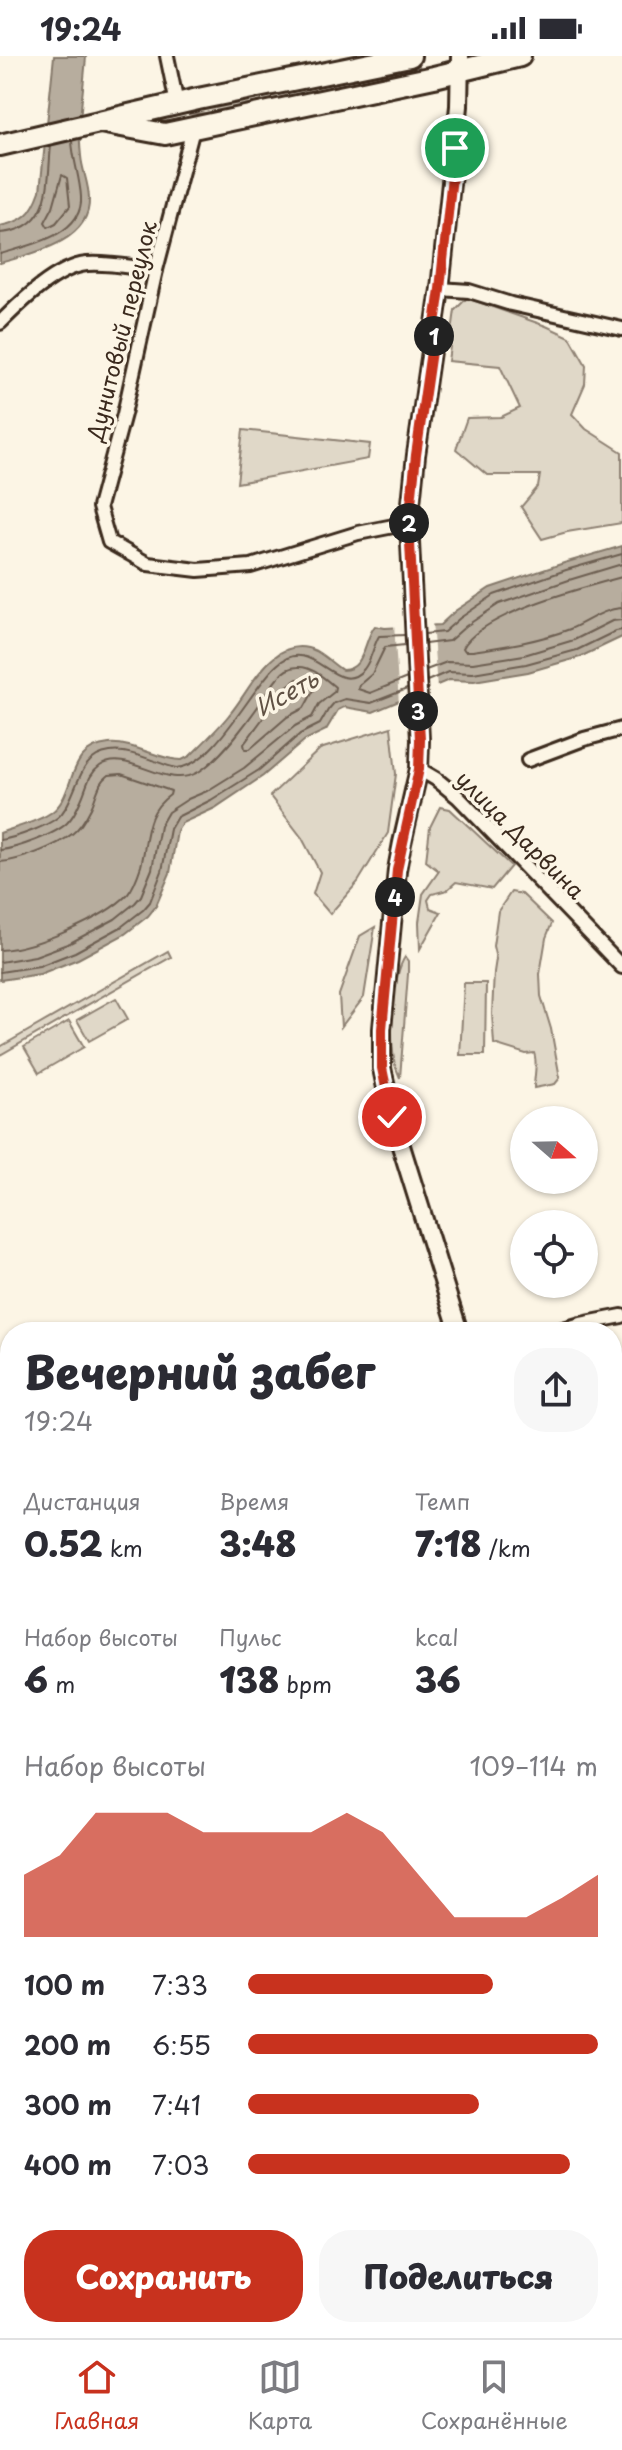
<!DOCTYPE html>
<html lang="ru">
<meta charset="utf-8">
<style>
:root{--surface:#fff;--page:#f7f7f7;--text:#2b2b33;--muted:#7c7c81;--line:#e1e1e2;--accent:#c8321e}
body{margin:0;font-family:"Playpen Sans",sans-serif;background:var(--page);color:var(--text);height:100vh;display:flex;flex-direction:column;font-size:30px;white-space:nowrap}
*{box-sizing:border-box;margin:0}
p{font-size:26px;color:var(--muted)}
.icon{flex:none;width:44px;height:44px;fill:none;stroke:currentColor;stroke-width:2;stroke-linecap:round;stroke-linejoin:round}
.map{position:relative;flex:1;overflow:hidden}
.details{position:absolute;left:0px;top:1266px;width:622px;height:1016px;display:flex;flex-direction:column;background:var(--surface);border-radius:32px 32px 0 0;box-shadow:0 2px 6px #0004}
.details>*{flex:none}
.needle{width:52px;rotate:110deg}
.tools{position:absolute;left:510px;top:1050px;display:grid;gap:16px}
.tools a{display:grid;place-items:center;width:88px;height:88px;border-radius:50%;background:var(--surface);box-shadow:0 2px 6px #0004;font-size:40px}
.pin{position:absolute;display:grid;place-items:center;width:68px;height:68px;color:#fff;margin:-34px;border:4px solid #fff;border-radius:50%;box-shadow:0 2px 8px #0007}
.km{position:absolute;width:40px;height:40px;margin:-20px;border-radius:50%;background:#222;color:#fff;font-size:22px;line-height:40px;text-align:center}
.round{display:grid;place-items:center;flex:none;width:84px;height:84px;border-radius:32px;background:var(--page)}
.summary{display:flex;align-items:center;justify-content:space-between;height:136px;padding:0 24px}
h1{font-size:44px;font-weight:800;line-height:60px}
.figures{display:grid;grid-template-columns:repeat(3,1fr);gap:12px;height:136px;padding:8px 24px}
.figures div{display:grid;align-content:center}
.figures b{font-size:34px;font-weight:800}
.figures small{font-size:22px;font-weight:400}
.figures p{font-size:22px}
.chart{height:224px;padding:16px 24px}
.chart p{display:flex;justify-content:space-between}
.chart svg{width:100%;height:144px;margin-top:8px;fill:var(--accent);opacity:.7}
.primary-button{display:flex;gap:16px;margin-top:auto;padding:16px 24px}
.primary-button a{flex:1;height:92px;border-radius:32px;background:var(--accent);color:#fff;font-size:32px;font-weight:800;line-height:92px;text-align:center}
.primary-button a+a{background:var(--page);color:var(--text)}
ul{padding:0 24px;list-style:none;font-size:26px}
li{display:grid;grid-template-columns:128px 96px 1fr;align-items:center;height:60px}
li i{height:20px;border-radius:10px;background:var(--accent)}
.status{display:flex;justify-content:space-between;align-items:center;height:56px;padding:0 40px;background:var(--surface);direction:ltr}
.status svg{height:22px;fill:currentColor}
.menu{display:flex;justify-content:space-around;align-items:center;height:112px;border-top:2px solid var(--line);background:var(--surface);font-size:22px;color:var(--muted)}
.menu a{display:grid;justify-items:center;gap:4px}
.menu .current{color:var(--accent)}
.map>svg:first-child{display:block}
.green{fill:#e0d8c8;stroke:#8e8173;stroke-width:2}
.water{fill:#b7ad9e;stroke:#85796b;stroke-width:2}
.pier{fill:#fcf5e5}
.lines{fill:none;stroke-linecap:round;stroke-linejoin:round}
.shore{stroke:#6d5e51;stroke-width:2}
.minor-casing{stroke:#3b2a1e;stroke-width:18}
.tertiary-casing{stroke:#3b2a1e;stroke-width:22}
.primary-casing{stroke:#3b2a1e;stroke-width:26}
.minor{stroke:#fcf5e5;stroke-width:12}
.tertiary{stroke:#fcf5e5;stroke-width:16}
.primary{stroke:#fcf5e5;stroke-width:20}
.route-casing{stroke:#fff;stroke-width:16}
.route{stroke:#c8321e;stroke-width:10}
.labels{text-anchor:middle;stroke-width:7;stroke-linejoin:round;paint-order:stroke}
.street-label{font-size:22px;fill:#3b2a1e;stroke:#fcf5e5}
.water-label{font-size:24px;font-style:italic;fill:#605144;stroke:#fcf5e5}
</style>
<div class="status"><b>19:24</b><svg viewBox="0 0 49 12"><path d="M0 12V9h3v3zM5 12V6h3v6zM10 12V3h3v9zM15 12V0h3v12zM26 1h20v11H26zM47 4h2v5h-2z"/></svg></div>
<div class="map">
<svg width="622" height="2282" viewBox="0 0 622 2282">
<rect width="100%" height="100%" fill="#fcf5e5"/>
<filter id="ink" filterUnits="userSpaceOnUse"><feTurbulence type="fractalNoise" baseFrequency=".0125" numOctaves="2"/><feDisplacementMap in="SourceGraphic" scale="16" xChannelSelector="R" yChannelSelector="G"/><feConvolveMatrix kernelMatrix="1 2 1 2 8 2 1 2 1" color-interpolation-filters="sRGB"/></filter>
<g filter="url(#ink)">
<g class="green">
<path d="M419 9 420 14 221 57 179 58Z"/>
<path d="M467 242 546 270 570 281 586 309 585 328 572 358 586 373 622 396V467L567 476 542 483 521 451 538 431 540 419H487L456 393 467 362 501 361 520 352 500 310 448 305 455 254Z"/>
<path d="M243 374 370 388 368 403 237 427Z"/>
<path d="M391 671 396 718 388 777 358 826 330 858 313 838 320 816 302 782 270 740 320 693Z"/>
<path d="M440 751 450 753 511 810 492 833 456 826 447 834 432 838 428 844 430 852 441 856 420 893 419 866 423 838 439 815 426 805 430 771Z"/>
<path d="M511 836 522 838 552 867 546 882 540 918 541 940 551 973 560 1022 555 1028 534 1032C534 1020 538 1008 534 997L526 998 494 988 492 958 494 916 496 903 493 890 498 855Z"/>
<path d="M375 871 364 941 341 971 339 939 360 880Z"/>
<path d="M168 895 171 901 0 999V991Z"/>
<path d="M405 901 408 905V918L400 1022C398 1016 394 1009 394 1003 390 980 392 920 405 901Z"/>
<path d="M464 927H486L485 999H460Z"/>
<path d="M116 942 128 963 89 985 77 964Z"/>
<path d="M69 965 84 991 39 1017 24 991Z"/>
</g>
<g class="water">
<path d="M54 0H86C84 32 77 67 81 100 82 114 89 128 89 143 91 186 31 198 0 207V170C24 165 32 158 40 135Z"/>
<path d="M622 490V581L580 601 528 616 474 625 449 624 373 656 344 651 338 654 326 674 305 684 263 720 215 752 182 767 177 775 170 817 156 850 148 860 125 878 78 903 40 918 0 924V777C16 771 38 766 52 756 77 737 65 692 109 688 135 686 157 704 182 704L190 700C203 687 217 674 229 659 250 635 274 575 316 595 325 600 333 608 342 614 366 614 363 584 375 570L385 572 440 569 455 555 490 532 564 507Z"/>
</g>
<path class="pier" d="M432 565 437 633 399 649 394 567Z"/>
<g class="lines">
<g class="shore">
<path d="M62 119 67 122 70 150 56 167 48 171 45 166 53 151Z"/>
<path d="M0 177C53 173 47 128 51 89"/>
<path d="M0 198C28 190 84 179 81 141 80 122 73 104 72 85"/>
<path d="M622 521C585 531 480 558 463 592L465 595H472C505 590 539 585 570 573 587 566 603 553 622 552"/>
<path d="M425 578 444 576 460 562 494 539 566 514 622 498"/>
<path d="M425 588 449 585 466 570 499 548 569 524 622 508"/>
<path d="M405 589 385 591 372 618 359 629 358 633 370 637 407 622"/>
<path d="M426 614 447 606 473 607 524 599 574 584 612 565 622 564"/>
<path d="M297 623 304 624 315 632 304 652 287 661 250 693H245L244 688 286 631Z"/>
<path d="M427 625 448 616 473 617 526 608 577 594 616 575 622 574"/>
<path d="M0 784C15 782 53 769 62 757 79 736 77 700 110 696 131 693 156 707 176 712 214 711 251 632 277 609 313 576 336 645 364 613 372 603 373 590 379 580L405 579"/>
<path d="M0 794C16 793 56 778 67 767 73 761 77 753 80 746 87 733 87 719 100 710 128 691 167 737 200 715 223 700 248 665 264 642 269 636 272 628 278 622 283 615 290 611 298 611 312 610 325 623 335 631L334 636 319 648 312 661 295 670 244 712 207 735 188 743 168 756 160 770 152 813 141 840 135 847 115 863 70 887 35 900 0 906"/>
<path d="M0 806C19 805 57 790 72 778 80 772 86 762 91 752 97 740 97 728 109 719L121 718 171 735 170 739C144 757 148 783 141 810 138 819 134 831 128 838 104 863 35 892 0 894"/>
<path d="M0 916 39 910 75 896 121 871 143 854 150 846 162 815 170 773 177 761 211 744 259 714 300 678 320 668 328 654 334 647 345 643 371 647 407 633"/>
</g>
<defs>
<g id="minor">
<path d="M167 0 177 48"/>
<path d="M193 73 156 214 124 358 99 451 109 486 148 508 198 514 251 510 358 477 409 467"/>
<path d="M440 233 469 235 511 248 622 273"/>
<path d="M0 267C21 246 56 211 87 208 109 206 134 212 156 214"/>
<path d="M528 704 584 683 622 673"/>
<path d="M419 713 436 723 458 741 622 911"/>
<path d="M553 1276 581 1268 622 1260"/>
<path d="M0 1447 10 1439"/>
<path d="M612 1495 622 1493"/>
<path d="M0 1669 10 1665"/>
<path d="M0 1785 10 1783"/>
<path d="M612 1853 622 1851"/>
<path d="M0 2038 10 2103"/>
<path d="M612 2231 622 2228"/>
<path d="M36 2272 37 2282"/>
<path d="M235 2272 237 2282"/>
<path d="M370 2282 434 2272"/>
</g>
<g id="tertiary">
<path d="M459 1276 392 1061 382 1012V973L397 814 402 787 419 713 420 684 409 467 416 399 440 233 459 50 460 0"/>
<path d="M0 1586 10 1576"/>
<path d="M612 1655 622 1652"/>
<path d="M0 1951 10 1950"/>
<path d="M612 2118 622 2182"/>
</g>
<g id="primary">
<path d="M100 66 165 78 434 21 520 0"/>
<path d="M0 89 198 43 410 0"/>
</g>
</defs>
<use href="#minor" class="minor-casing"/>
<use href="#tertiary" class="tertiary-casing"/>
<use href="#primary" class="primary-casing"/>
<use href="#minor" class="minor"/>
<use href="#tertiary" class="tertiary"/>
<use href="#primary" class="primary"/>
</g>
</g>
<g class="lines" filter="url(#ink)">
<defs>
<path id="route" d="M392 1061 382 1012V973L397 814 419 713 420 684 409 467 416 399 440 233 455 92"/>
</defs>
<use href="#route" class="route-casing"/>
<use href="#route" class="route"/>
</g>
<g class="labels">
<g class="street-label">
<text transform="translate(122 275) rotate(-76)" y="8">Дунитовый переулок</text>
<text transform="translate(520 779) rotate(45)" y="8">улица Дарвина</text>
</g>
<g class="water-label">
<text transform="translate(287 638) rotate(-29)" y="8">Исеть</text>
</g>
</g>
</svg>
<div class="tools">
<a><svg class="needle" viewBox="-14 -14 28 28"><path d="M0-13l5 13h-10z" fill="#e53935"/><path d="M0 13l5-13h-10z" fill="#7c7c81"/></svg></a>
<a><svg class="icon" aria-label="locate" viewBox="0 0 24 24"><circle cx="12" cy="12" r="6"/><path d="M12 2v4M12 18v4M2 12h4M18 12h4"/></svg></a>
</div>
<div class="pin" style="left:455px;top:92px;background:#1e9e55"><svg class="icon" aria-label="arrive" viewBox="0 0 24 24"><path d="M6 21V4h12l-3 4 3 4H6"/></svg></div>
<div class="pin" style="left:392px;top:1061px;background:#d93025"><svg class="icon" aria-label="check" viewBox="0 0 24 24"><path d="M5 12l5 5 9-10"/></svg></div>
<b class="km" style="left:434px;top:280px">1</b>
<b class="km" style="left:409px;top:467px">2</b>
<b class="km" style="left:418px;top:655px">3</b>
<b class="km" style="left:395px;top:841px">4</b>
<section class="details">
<div class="summary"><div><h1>Вечерний забег</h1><p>19:24</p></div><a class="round"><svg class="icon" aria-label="share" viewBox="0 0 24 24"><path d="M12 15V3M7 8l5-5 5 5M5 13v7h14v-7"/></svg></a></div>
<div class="figures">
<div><p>Дистанция</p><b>0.52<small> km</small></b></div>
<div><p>Время</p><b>3:48</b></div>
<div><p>Темп</p><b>7:18<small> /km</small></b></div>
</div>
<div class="figures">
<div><p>Набор высоты</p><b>6<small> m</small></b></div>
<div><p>Пульс</p><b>138<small> bpm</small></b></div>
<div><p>kcal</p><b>36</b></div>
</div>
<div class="chart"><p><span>Набор высоты</span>109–114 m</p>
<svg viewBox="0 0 160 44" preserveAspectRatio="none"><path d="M0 44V25L10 19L20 6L30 6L40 6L50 12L60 12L70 12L80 12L90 6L100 12L110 25L120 38L130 38L140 38L150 32L160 25V44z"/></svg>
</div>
<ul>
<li><b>100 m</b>7:33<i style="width:70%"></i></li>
<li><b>200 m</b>6:55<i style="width:100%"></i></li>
<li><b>300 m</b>7:41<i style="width:66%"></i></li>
<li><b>400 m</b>7:03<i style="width:92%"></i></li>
</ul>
<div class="primary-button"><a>Сохранить</a><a>Поделиться</a></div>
</section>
</div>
<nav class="menu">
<a class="current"><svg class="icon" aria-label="home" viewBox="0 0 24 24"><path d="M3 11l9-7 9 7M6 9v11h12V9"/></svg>Главная</a>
<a><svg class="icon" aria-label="map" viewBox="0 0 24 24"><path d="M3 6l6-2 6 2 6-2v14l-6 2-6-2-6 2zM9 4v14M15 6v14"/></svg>Карта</a>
<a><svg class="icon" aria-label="saved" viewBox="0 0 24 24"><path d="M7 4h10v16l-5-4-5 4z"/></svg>Сохранённые</a>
</nav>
